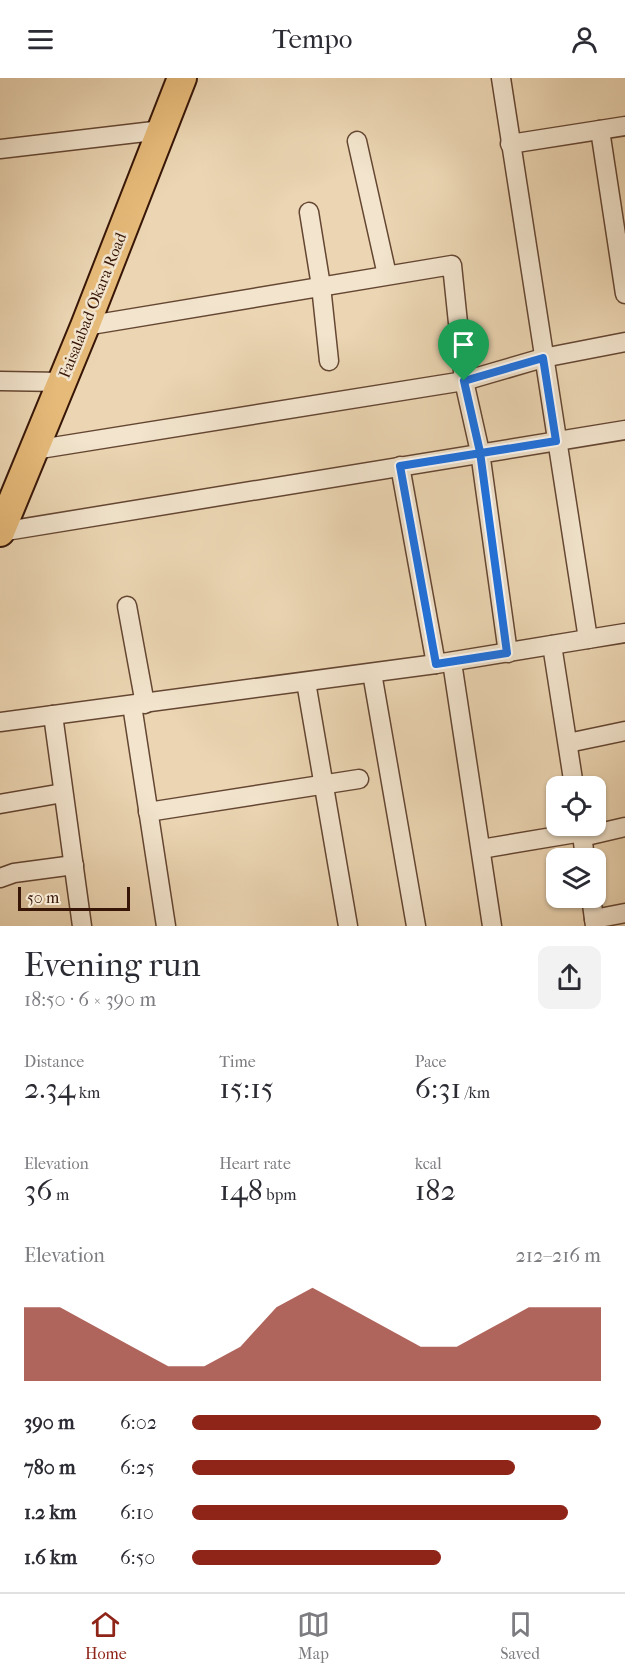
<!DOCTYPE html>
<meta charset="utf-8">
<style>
:root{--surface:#fff;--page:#f2f2f3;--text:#2b2b33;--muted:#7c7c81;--line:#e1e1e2;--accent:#8f2418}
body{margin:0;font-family:"IM FELL French Canon",serif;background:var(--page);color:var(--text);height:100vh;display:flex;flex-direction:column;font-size:22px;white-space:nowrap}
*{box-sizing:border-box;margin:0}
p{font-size:20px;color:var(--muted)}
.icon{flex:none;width:33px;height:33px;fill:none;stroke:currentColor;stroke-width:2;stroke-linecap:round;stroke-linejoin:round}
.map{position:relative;height:848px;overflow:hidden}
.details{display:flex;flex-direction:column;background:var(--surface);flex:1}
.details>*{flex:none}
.fabs{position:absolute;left:546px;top:698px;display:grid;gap:12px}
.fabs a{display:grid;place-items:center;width:60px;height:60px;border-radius:12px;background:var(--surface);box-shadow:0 2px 4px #0004;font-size:30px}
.scale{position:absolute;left:18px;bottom:15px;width:112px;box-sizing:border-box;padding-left:6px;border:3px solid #371608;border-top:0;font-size:16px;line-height:21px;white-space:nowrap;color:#371608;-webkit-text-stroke:4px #f2e4cd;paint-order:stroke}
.pin{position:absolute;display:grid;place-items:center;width:51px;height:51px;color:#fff;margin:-62px -26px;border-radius:50% 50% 50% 0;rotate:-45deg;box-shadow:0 0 6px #0007}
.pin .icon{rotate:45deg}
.round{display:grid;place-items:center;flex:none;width:63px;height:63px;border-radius:12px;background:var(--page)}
.overview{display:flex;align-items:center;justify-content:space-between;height:102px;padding:0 24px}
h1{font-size:33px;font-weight:600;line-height:45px}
.metrics{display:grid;grid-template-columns:repeat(3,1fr);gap:9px;height:102px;padding:6px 24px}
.metrics div{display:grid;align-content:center}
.metrics b{font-size:30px;font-weight:600}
.metrics small{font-size:16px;font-weight:400}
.metrics p{font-size:16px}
.chart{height:168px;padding:12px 24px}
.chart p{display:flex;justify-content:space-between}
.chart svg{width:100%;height:108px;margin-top:6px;fill:var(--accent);opacity:.7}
ul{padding:0 24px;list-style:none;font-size:20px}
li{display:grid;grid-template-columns:96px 72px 1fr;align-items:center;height:45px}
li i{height:15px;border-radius:8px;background:var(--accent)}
header{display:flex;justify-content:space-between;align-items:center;height:78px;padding:0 24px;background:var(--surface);font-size:27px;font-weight:600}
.tabs{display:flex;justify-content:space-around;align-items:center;height:84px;border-top:2px solid var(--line);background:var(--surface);font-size:16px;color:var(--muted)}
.tabs a{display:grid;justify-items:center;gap:3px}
.tabs .on{color:var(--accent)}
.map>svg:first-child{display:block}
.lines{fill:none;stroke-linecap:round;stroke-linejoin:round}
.minor-casing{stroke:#644632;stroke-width:21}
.primary-casing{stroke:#371608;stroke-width:32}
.minor{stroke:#f2e4cd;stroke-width:18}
.primary{stroke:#e6ba79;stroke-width:28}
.route-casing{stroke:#fff;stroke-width:12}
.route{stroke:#1a73e8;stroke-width:8}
.labels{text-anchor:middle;stroke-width:5;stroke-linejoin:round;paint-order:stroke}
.street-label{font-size:16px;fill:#371608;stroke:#f2e4cd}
</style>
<header><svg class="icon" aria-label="menu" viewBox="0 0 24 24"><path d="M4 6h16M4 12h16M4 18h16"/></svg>Tempo<svg class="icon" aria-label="person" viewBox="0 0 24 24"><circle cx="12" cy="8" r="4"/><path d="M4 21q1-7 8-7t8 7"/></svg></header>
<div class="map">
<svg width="625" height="848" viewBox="0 0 625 848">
<rect width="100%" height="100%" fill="#ebd5b2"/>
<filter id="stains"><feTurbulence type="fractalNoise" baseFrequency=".00333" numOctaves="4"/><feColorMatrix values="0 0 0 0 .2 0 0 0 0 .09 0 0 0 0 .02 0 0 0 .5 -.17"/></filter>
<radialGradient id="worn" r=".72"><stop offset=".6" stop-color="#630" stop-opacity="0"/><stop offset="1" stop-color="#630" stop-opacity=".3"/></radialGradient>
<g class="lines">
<defs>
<g id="minor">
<path d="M600 52 625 216"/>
<path d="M357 63 387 197"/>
<path d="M510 66 625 48"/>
<path d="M0 71 162 52"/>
<path d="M309 134 321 208 329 283"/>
<path d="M85 248 452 187 464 303 480 374 508 575"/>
<path d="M0 303 62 304"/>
<path d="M34 372 464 303 543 280 625 264"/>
<path d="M400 388 436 586"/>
<path d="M0 454 625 352"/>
<path d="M127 528 145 626"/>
<path d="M588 561 625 555"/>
<path d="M552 567 574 708"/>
<path d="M452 584 492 848"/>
<path d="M372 595 416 848"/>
<path d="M306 604 348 848"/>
<path d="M132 627 166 848"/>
<path d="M53 637 82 848"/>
<path d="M0 644 436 586 588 561 501 0"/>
<path d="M568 665 625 653"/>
<path d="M0 726 63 715"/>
<path d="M148 734 359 701"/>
<path d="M581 749 585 780"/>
<path d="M582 759 625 749"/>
<path d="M481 771 582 754"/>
<path d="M0 800 14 795 74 787"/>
<path d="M591 819 595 848"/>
<path d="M594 841 625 835"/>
</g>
<path id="primary" d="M0 454 85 248 182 0"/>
</defs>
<use href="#minor" class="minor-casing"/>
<use href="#primary" class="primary-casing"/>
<use href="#minor" class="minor"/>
<use href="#primary" class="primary"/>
</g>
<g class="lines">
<defs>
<path id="route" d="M464 303 480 374 507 575 436 586 400 388 556 363 543 280 464 303"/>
</defs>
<use href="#route" class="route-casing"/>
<use href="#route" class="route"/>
</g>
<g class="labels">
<g class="street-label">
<text transform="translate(92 227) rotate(-68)" y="6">Faisalabad Okara Road</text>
</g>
</g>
<rect width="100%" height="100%" filter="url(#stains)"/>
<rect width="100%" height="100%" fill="url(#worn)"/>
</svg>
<div class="fabs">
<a><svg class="icon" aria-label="locate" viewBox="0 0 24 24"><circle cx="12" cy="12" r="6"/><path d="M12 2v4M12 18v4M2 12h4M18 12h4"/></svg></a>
<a><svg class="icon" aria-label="layers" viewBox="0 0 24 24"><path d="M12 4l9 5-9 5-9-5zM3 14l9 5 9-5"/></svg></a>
</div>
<div class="scale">50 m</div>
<div class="pin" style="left:464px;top:303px;background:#1e9e55"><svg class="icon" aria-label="arrive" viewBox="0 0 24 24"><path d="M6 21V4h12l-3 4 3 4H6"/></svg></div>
</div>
<section class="details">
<div class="overview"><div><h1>Evening run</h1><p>18:50 · 6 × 390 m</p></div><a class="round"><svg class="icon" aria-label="share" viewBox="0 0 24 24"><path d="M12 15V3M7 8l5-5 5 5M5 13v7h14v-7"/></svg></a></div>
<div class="metrics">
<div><p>Distance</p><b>2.34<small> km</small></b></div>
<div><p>Time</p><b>15:15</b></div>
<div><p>Pace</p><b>6:31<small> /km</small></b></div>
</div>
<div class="metrics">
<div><p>Elevation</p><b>36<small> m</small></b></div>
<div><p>Heart rate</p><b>148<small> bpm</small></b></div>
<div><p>kcal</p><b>182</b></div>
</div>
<div class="chart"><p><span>Elevation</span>212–216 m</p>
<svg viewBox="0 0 160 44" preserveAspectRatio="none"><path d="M0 44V14L10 14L20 22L30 30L40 38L50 38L60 30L70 14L80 6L90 14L100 22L110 30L120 30L130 22L140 14L150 14L160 14V44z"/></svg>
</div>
<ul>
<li><b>390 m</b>6:02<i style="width:100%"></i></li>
<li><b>780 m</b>6:25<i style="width:79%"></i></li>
<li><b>1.2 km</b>6:10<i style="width:92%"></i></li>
<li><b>1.6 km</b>6:50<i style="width:61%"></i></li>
</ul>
</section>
<nav class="tabs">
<a class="on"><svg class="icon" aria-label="home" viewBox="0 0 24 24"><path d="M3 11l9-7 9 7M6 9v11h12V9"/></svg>Home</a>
<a><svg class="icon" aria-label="map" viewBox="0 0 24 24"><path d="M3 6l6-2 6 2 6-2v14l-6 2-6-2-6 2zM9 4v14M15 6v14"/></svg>Map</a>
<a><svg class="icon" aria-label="saved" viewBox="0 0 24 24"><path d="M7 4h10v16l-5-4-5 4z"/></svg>Saved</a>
</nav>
